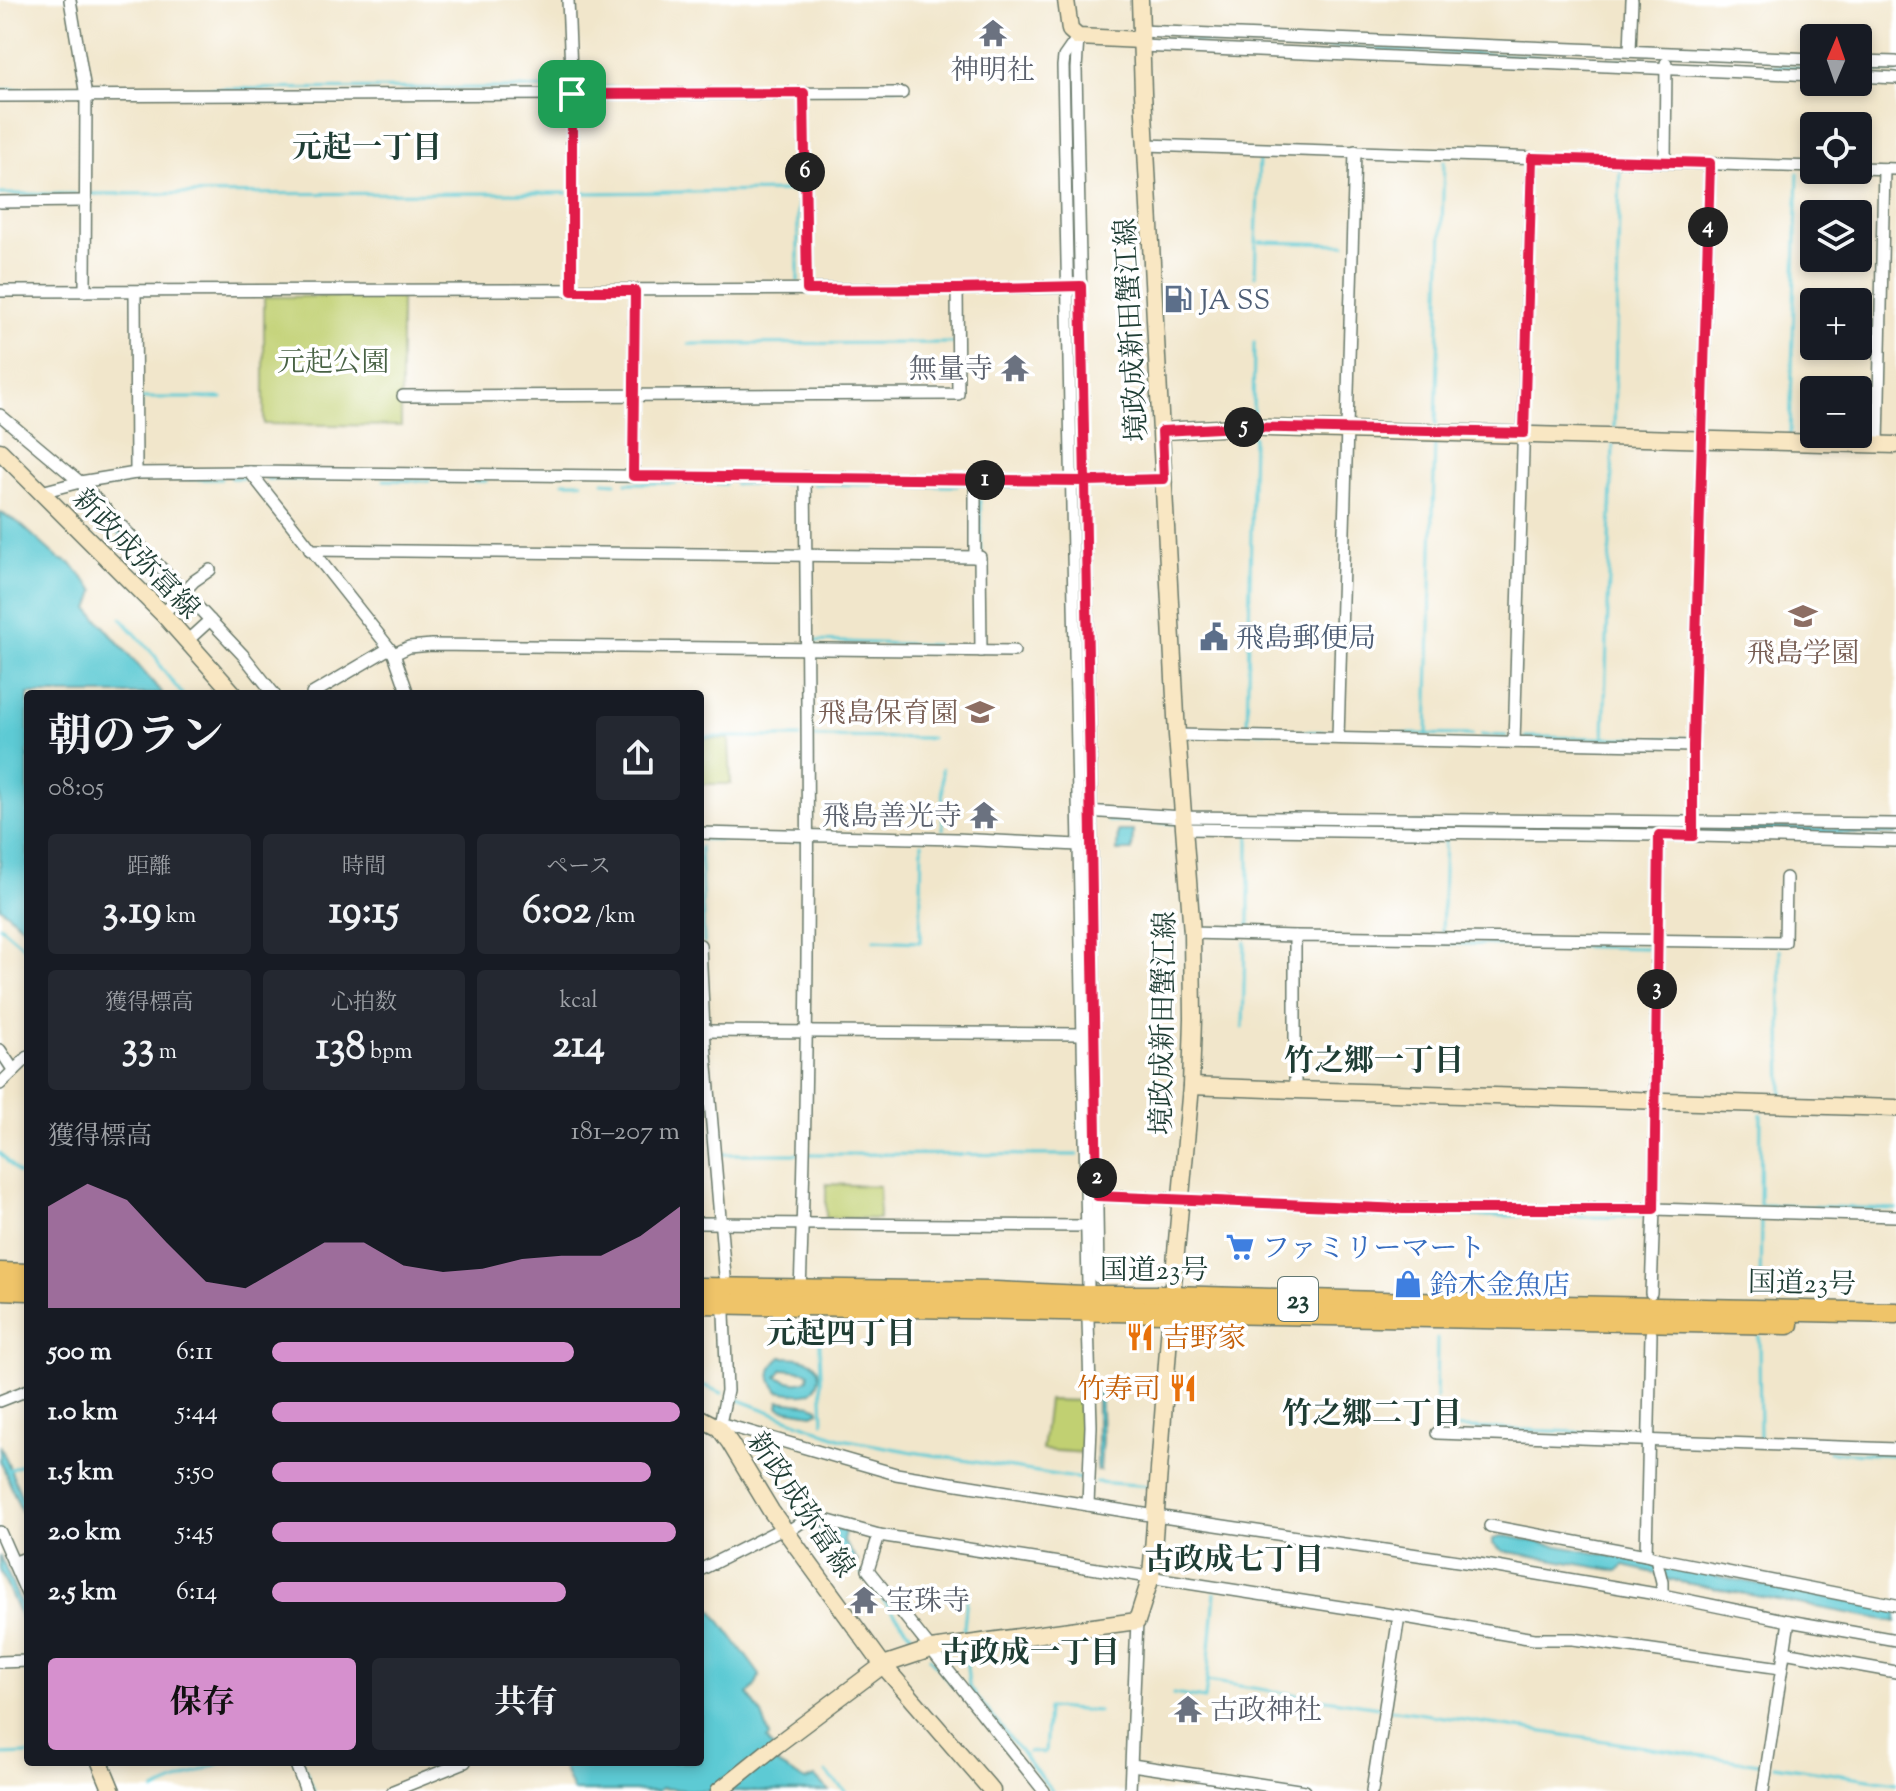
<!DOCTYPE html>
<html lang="ja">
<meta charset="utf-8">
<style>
:root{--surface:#171b24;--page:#242831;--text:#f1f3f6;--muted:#9ea1a6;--accent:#d690ce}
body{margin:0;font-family:"Sorts Mill Goudy","Noto Serif JP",serif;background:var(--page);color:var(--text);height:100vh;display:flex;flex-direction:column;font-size:30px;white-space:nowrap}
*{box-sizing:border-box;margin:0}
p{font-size:26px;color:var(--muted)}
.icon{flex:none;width:44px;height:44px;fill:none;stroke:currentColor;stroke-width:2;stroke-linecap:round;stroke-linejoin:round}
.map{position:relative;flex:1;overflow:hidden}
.details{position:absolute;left:24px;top:690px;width:680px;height:1076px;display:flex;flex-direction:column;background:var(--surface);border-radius:8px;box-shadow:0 4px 12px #0003}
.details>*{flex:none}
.needle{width:52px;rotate:2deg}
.fabs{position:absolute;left:1800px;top:24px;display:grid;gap:16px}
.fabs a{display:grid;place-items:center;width:72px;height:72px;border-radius:8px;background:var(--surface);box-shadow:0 4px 12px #0003;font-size:40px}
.pin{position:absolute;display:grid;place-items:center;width:68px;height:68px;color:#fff;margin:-34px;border-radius:16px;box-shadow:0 4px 12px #0006}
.km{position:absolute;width:40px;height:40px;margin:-20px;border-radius:50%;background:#222;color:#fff;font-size:22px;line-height:40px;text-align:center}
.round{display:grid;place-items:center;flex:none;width:84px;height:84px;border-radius:8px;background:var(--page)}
.summary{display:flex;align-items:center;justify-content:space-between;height:136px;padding:0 24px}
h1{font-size:44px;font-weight:700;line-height:60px}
.metrics{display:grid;grid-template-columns:repeat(3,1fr);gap:12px;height:136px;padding:8px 24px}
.metrics div{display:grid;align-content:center;border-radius:8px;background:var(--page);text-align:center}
.metrics b{font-size:40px;font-weight:700}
.metrics small{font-size:22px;font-weight:400}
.metrics p{font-size:22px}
.chart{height:224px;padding:16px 24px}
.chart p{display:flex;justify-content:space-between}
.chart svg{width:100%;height:144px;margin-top:8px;fill:var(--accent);opacity:.7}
.action{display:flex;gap:16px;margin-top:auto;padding:16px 24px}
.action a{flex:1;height:92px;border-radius:8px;background:var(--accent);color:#111;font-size:32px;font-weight:700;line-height:92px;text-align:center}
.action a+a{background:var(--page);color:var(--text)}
ul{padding:0 24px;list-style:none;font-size:26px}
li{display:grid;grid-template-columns:128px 96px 1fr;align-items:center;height:60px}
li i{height:20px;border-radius:10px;background:var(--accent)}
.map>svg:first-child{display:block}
.green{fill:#c1d072;stroke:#708653;stroke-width:2}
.water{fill:#5dcad4;stroke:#3e8484;stroke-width:2;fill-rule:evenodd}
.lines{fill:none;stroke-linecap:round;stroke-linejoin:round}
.stream{stroke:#5dcad4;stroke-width:3}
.street-casing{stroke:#687869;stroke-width:14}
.secondary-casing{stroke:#687869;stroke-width:19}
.highway-casing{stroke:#687869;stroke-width:23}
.street{stroke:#fff;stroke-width:11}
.secondary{stroke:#f9e7c3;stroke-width:16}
.highway{stroke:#efc469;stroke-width:20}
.route-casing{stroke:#fff;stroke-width:16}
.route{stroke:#e11d48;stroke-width:10}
.labels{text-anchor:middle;stroke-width:7;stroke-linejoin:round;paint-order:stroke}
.shield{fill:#fff;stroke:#627771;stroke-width:2}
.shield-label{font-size:26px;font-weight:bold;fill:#1f3d34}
.worship-label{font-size:28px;fill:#5b616d;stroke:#fff;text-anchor:end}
.service-label{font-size:28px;fill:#4e5e75;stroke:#fff;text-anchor:start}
.street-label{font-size:28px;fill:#1f3d34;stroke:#fff}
.park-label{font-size:28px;fill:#486244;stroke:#fff}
.education-label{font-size:28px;fill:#785e54;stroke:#fff}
.shop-label{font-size:28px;fill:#366cbe;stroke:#fff;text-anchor:start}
.food-label{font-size:28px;fill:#c56008;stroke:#fff;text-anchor:start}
.neighbourhood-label{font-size:30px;font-weight:bold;fill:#1f3d34;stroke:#fff}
</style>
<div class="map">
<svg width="1896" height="1791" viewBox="0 0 1896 1791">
<rect width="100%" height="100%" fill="#fff"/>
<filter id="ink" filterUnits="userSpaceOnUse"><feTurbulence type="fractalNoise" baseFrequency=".0125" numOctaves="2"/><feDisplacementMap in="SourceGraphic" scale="16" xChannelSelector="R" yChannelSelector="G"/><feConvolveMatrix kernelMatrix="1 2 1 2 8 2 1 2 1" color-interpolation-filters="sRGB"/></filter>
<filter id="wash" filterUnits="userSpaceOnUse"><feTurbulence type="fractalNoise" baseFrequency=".006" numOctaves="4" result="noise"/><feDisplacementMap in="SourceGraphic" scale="32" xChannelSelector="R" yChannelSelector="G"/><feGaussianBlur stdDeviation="1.8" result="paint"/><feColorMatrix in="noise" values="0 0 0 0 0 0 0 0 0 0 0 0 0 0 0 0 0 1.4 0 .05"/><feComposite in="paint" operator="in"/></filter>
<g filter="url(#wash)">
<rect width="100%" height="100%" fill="#f1e6cb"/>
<g class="green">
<path d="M401 296V426L264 424V297Z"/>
<path d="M700 738 729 739 731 784H700Z"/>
<path d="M826 1184 879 1186V1219L826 1218Z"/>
<path d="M1048 1400 1085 1401 1086 1453 1042 1450Z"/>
</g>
<g class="water">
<path d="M80 490 178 592 176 594 77 492Z"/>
<path d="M0 512 19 523 59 559 70 563 95 591 89 609 163 694H28V931L0 907Z"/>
<path d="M1191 820 1896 829V835L1192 825Z"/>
<path d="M1118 831H1133L1132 851H1117Z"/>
<path d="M781 1357C790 1357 805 1357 813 1363 824 1372 819 1393 804 1394 796 1395 786 1392 778 1391 767 1379 768 1368 781 1357ZM783 1369 806 1371 809 1373 808 1379C800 1385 786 1381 777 1377Z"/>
<path d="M1100 1384 1102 1438 1100 1471H1097V1385Z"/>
<path d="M779 1401 812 1405 818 1408 819 1411 813 1414 782 1409 778 1407Z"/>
<path d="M0 1445 28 1512V1527L0 1460Z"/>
<path d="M820 1524 845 1531 843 1541 858 1561 853 1565 830 1537 817 1531Z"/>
<path d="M1506 1536 1896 1610V1622L1669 1580 1659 1574 1624 1566 1618 1571 1503 1551 1493 1544V1539Z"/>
<path d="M0 1556 28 1620V1634L0 1570Z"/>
<path d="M707 1603 760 1675 755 1686 748 1694 762 1715 770 1737 767 1740 779 1756 777 1764 806 1781 815 1777 829 1791H695L661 1788 658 1791H573L561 1762H700V1605Z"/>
</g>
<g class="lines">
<g class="stream">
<path d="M1161 40 1662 62"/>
<path d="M1670 62 1814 68"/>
<path d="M1858 70 1896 72"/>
<path d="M697 87H741"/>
<path d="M749 87H777"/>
<path d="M790 87H826"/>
<path d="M836 87H903"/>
<path d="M580 88 687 87"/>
<path d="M90 89 564 88"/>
<path d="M0 90 75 89"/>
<path d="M577 135 578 193 798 191V281"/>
<path d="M0 194H75"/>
<path d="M91 194 567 193"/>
<path d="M1260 242 1345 244"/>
<path d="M1255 276 1259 156"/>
<path d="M689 344 953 343"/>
<path d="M141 409V398H222"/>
<path d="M1253 419 1254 342"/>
<path d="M1436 425 1444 161"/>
<path d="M1614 428 1620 166"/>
<path d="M1790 435 1798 173"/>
<path d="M1253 436 1247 731 1326 732"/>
<path d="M231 478H243"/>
<path d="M267 479 327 480"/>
<path d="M384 480 429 481"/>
<path d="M441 481H486"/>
<path d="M563 482H582"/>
<path d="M603 482 616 483"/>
<path d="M626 483H675"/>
<path d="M686 483 725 484"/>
<path d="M735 484H771"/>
<path d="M781 484H799"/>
<path d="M813 484 872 485"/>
<path d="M885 485H898"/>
<path d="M909 486H957"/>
<path d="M986 486H995"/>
<path d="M1006 486 1043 487"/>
<path d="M93 489 142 479H221"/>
<path d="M980 501 981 552"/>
<path d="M121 618 156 657 162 669 182 694"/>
<path d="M816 641 936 645"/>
<path d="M1345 733 1472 735"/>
<path d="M1427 735 1435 441"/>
<path d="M1481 735 1506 736"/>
<path d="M700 737H800"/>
<path d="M815 737 931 738"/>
<path d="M1526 737 1689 739"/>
<path d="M1604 738 1613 445"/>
<path d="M942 769 943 829"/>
<path d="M1108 821 1175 823"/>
<path d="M700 839 803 841"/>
<path d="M700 847 704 943"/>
<path d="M0 926 28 950"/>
<path d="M1249 930V834"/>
<path d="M1442 932 1445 838"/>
<path d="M874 940 920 942 922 843"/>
<path d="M1413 943 1649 948"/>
<path d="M1780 950 1782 1096"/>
<path d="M1243 1028 1245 942"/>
<path d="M700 1112H705"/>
<path d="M1761 1114 1760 1205 1896 1209"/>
<path d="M0 1153 18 1173 28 1178"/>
<path d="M724 1154H798"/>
<path d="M810 1154 1078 1155"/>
<path d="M1313 1213 1402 1216H1520"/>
<path d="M1535 1217H1643"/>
<path d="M1760 1296 1761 1218"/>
<path d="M819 1323 823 1422"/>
<path d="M1759 1336 1760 1438"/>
<path d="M700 1384 722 1393"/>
<path d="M729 1396 842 1439 919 1453 1081 1479"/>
<path d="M1436 1399 1437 1339"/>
<path d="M1437 1427 1639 1434"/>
<path d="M1829 1452 1896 1455"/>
<path d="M9 1470 28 1462"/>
<path d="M1096 1482 1151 1486"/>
<path d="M861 1573 922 1647"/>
<path d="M963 1638 968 1586"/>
<path d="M966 1655 969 1687 1052 1791"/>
<path d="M930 1658 953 1686"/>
<path d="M1207 1681 1215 1593"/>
<path d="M1173 1694 1205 1699 1207 1681 1379 1707"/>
<path d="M1390 1709 1759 1764"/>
<path d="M1028 1752 1045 1753 1048 1708 1098 1711"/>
<path d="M0 1755 28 1754"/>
<path d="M302 1762 314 1791"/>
<path d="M1774 1765 1896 1783"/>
<path d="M826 1772 845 1791"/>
<path d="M154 1791 222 1762"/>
</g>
</g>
</g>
<g filter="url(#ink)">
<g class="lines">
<defs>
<g id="street">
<path d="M70 0 86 96 85 291"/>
<path d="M568 0 572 94V291"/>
<path d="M1140 31 1814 59"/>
<path d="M1078 37 1064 57 1063 66 1088 1285"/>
<path d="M1078 38 1076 69 1090 739 1098 1277"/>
<path d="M1141 46 1814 75"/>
<path d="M1630 51 1632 0"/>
<path d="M1858 61 1896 62"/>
<path d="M1858 76 1896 78"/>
<path d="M804 93 807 290"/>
<path d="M0 96 902 93"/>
<path d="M1146 145 1814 167"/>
<path d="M1665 162 1666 63"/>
<path d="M1858 168 1896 169"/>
<path d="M0 202 86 201"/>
<path d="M0 291 957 289 1071 287"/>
<path d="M135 292 136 473"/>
<path d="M403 396 958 394 957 289"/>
<path d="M0 415 80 482 243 655 274 694"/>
<path d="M1878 444 1884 169"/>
<path d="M250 472 394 654 408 694"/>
<path d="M633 476 635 291"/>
<path d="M41 492 80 482 136 473 250 472 1085 481 1164 479"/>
<path d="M310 550 980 557 981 651"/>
<path d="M975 557V480"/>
<path d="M163 614 194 581 210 570"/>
<path d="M187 641 210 620"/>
<path d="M394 654 409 647 432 645 1014 651"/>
<path d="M312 694 388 649"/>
<path d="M1177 735 1693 746"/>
<path d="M1338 738 1355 151"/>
<path d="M1514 742 1532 158"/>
<path d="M1085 811 1183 817 1896 824"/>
<path d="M1693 827V746L1710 163"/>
<path d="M1184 829 1659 835 1896 841"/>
<path d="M700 833 956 839 1078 845"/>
<path d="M1192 933 1295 936"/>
<path d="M700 945 704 1031 725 1276"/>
<path d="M700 1031 1081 1034"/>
<path d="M0 1050 14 1071"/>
<path d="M0 1084 28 1057"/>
<path d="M1295 1090V936L1785 942 1786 878"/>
<path d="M1097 1196 1403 1209H1654L1896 1216"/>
<path d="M700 1223 1085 1226"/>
<path d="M800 1291C810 1019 808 749 805 477"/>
<path d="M1651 1293 1654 1209 1659 835"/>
<path d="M724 1313 727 1391 719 1428 726 1425 896 1474 1156 1516 1485 1565 1662 1595 1789 1621 1896 1640"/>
<path d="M1651 1334 1646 1555 1656 1558 1662 1582V1595"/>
<path d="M0 1401 28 1390"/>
<path d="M1437 1433 1896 1449"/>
<path d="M1088 1505 1091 1426 1088 1320"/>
<path d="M1490 1526 1646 1555"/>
<path d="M0 1532 28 1596"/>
<path d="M787 1532 808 1518H818L879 1535 1399 1616 1534 1639H1573L1781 1668"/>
<path d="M879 1535 868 1570 1044 1791"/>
<path d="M1656 1558 1896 1605"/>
<path d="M13 1563 28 1557"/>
<path d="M700 1570 785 1527"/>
<path d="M1784 1652 1896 1672"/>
<path d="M0 1662 28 1661"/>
<path d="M295 1762 306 1791"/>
<path d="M1132 1765 1305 1791"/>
<path d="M393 1791 465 1762"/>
<path d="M1130 1791 1137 1621"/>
<path d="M1372 1791 1399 1616"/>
<path d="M1763 1791 1789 1621"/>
</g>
<g id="secondary">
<path d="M1066 0 1070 30 1078 37 1141 40"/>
<path d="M1162 431 1238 427 1896 445"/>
<path d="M0 451 163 614 234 694"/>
<path d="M1191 1086 1295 1090 1896 1108"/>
<path d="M700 1418 719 1428 730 1443 771 1511 883 1665 775 1746 719 1791"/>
<path d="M100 1762 112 1791"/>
<path d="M992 1791 883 1665 931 1649 1137 1621 1151 1577 1172 1296 1191 1086 1193 1018 1192 933 1177 735 1143 93 1140 0"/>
</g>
<g id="highway">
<path d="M0 1273 28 1274"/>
<path d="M700 1288 996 1292 1084 1296H1172L1414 1303 1896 1313"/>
<path d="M0 1289 28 1290"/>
<path d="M700 1303 1788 1324"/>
</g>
</defs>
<use href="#street" class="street-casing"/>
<use href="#secondary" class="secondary-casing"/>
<use href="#highway" class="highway-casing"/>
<use href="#street" class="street"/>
<use href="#secondary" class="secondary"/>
<use href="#highway" class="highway"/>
</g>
</g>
<g class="lines" filter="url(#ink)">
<defs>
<path id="route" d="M572 94V291H635L633 476 1085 481 1097 1196 1403 1209H1654L1659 835 1693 836V746L1710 163 1532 158 1524 433 1238 427 1162 431 1164 479 1085 481 1081 286 957 289 807 290 804 93 572 94"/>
</defs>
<use href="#route" class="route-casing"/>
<use href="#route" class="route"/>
</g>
<defs>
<symbol id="temple-bare" viewBox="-9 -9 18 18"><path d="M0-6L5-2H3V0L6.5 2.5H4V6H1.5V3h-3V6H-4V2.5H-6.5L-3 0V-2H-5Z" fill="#6b7280" stroke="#fff" stroke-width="2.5" paint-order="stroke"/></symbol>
<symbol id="fuel-bare" viewBox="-9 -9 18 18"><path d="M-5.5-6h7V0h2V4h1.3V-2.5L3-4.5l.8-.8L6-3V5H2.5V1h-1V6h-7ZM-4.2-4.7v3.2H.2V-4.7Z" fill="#5c6f8a" stroke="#fff" stroke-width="2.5" paint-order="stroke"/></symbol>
<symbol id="school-bare" viewBox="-9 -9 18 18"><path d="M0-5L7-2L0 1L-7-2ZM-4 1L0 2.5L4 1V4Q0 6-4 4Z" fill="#8d6e63" stroke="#fff" stroke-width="2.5" paint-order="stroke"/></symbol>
<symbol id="civic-bare" viewBox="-9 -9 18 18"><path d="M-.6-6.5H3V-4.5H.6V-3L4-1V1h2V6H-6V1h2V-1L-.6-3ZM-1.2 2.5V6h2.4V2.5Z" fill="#5c6f8a" stroke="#fff" stroke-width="2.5" paint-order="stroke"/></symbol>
<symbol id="supermarket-bare" viewBox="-9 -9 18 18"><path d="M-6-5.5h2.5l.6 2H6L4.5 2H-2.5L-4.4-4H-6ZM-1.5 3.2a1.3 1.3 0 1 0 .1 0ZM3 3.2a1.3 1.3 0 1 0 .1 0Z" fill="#3f7fe0" stroke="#fff" stroke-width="2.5" paint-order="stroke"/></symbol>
<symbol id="shop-bare" viewBox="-9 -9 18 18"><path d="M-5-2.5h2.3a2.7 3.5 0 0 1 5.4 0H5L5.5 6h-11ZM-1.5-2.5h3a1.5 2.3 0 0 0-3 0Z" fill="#3f7fe0" stroke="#fff" stroke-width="2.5" paint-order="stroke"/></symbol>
<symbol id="restaurant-bare" viewBox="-9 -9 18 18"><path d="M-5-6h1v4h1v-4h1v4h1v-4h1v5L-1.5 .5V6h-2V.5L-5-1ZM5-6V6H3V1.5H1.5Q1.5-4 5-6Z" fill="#e8710a" stroke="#fff" stroke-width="2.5" paint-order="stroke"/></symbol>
</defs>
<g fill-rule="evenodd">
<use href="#temple-bare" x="973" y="13" width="40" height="40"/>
<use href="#fuel-bare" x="1158" y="279" width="40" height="40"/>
<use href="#temple-bare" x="995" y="348" width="40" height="40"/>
<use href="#school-bare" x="1783" y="596" width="40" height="40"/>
<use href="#civic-bare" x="1194" y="617" width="40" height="40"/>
<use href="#school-bare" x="960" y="692" width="40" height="40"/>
<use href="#temple-bare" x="964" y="795" width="40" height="40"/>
<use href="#supermarket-bare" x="1220" y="1227" width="40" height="40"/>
<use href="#shop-bare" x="1388" y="1264" width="40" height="40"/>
<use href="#restaurant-bare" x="1120" y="1317" width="40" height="40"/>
<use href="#restaurant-bare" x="1163" y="1368" width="40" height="40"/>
<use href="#temple-bare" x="844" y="1580" width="40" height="40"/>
<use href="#temple-bare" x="1168" y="1689" width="40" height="40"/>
</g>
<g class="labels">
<rect class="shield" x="1278" y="1277" width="40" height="44" rx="6"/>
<g class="shield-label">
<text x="1298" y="1308">23</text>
</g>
<g class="worship-label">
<text x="993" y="79" text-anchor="middle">神明社</text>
<text x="993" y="378">無量寺</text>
<text x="962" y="825">飛島善光寺</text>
<text x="886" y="1610" text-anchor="start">宝珠寺</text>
<text x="1210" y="1719" text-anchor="start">古政神社</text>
</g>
<g class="service-label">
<text x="1200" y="309">JA SS</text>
<text x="1236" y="647">飛島郵便局</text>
</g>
<g class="street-label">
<text transform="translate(1130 330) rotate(-93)" y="10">境政成新田蟹江線</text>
<text transform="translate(137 553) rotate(46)" y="10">新政成弥富線</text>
<text transform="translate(1162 1023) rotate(-89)" y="10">境政成新田蟹江線</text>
<text x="1154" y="1279">国道23号</text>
<text transform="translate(1802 1282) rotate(1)" y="10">国道23号</text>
<text transform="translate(802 1504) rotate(56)" y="10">新政成弥富線</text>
</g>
<g class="park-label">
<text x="333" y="371">元起公園</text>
</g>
<g class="education-label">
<text x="1803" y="662">飛島学園</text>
<text x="958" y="722" text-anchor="end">飛島保育園</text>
</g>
<g class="shop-label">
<text x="1262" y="1257">ファミリーマート</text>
<text x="1430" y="1294">鈴木金魚店</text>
</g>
<g class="food-label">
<text x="1162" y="1347">吉野家</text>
<text x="1161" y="1398" text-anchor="end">竹寿司</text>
</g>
<g class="neighbourhood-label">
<text x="367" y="157">元起一丁目</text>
<text x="1374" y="1070">竹之郷一丁目</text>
<text x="841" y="1343">元起四丁目</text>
<text x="1372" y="1423">竹之郷二丁目</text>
<text x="1234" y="1569">古政成七丁目</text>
<text x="1030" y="1662">古政成一丁目</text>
</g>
</g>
</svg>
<div class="fabs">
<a><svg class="needle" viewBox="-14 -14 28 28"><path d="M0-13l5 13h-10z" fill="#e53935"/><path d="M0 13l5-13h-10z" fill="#9ea1a6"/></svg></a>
<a><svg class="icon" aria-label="locate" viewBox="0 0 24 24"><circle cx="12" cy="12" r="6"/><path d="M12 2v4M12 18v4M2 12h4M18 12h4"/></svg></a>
<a><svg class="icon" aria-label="layers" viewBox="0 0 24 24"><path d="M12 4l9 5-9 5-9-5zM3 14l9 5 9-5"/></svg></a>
<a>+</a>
<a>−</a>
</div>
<div class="pin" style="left:572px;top:94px;background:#1e9e55"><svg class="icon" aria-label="arrive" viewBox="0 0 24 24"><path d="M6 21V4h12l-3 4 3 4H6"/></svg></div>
<b class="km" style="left:985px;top:480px">1</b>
<b class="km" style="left:1097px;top:1178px">2</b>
<b class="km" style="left:1657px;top:989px">3</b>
<b class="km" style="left:1708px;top:227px">4</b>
<b class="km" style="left:1244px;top:427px">5</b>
<b class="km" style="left:805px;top:172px">6</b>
<section class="details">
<div class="summary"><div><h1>朝のラン</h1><p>08:05</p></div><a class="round"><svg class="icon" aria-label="share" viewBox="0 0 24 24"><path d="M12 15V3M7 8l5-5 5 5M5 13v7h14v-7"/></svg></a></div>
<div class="metrics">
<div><p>距離</p><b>3.19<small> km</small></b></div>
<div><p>時間</p><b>19:15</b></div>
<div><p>ペース</p><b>6:02<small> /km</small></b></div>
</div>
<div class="metrics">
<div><p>獲得標高</p><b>33<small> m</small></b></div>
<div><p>心拍数</p><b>138<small> bpm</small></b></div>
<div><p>kcal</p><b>214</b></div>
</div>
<div class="chart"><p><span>獲得標高</span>181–207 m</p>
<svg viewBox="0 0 160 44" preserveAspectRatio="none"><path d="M0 44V13L10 6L20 11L30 24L40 36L50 38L60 31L70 24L80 24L90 31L100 33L110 32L120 29L130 28L140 28L150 22L160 13V44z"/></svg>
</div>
<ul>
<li><b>500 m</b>6:11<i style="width:74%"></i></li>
<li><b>1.0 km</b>5:44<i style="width:100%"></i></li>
<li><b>1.5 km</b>5:50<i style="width:93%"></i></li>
<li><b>2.0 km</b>5:45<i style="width:99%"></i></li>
<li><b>2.5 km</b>6:14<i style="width:72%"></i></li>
</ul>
<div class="action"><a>保存</a><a>共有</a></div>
</section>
</div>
